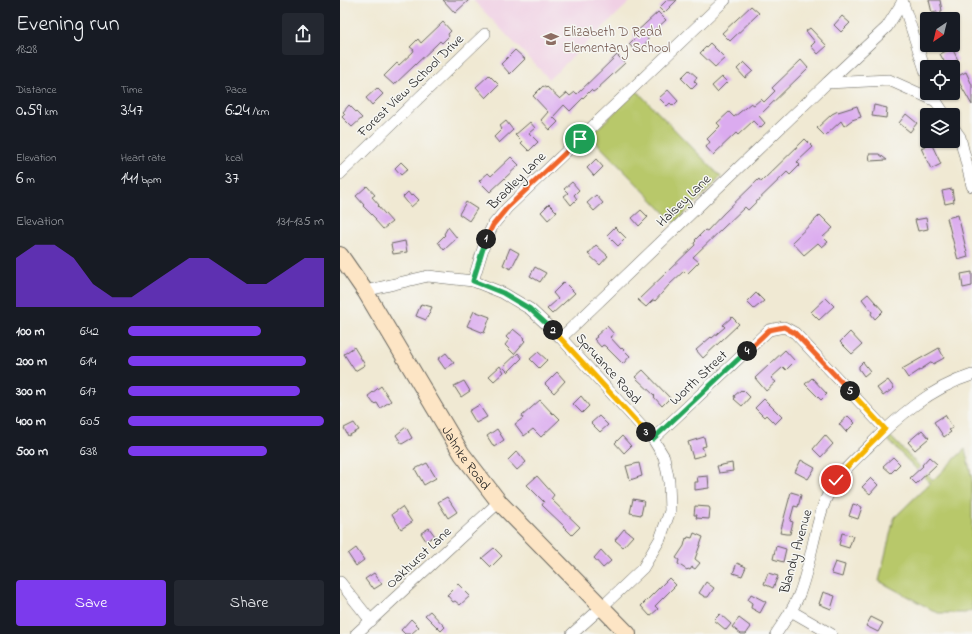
<!DOCTYPE html>
<meta charset="utf-8">
<style>
:root{--surface:#171b24;--page:#242831;--text:#f1f3f6;--muted:#9ea1a6;--accent:#7c3aed}
body{margin:0;font-family:"Indie Flower",sans-serif;background:var(--page);color:var(--text);height:100vh;display:flex;flex-direction:column;font-size:15px;white-space:nowrap}
*{box-sizing:border-box;margin:0}
p{font-size:13px;color:var(--muted)}
.icon{flex:none;width:22px;height:22px;fill:none;stroke:currentColor;stroke-width:2;stroke-linecap:round;stroke-linejoin:round}
.map{position:relative;flex:1;overflow:hidden}
.sheet{display:flex;flex-direction:column;background:var(--surface);width:340px}
.sheet>*{flex:none}
.needle{width:26px;rotate:215deg}
.buttons{position:absolute;left:580px;top:12px;display:grid;gap:8px}
.buttons a{display:grid;place-items:center;width:40px;height:40px;border-radius:4px;background:var(--surface);box-shadow:0 1px 3px #0004;font-size:20px}
.pin{position:absolute;display:grid;place-items:center;width:34px;height:34px;color:#fff;margin:-17px;border:2px solid #fff;border-radius:50%;box-shadow:0 1px 4px #0007}
.km{position:absolute;width:20px;height:20px;margin:-10px;border-radius:50%;background:#222;color:#fff;font-size:11px;line-height:20px;text-align:center}
.round{display:grid;place-items:center;flex:none;width:42px;height:42px;border-radius:4px;background:var(--page)}
.head{display:flex;align-items:center;justify-content:space-between;height:68px;padding:0 16px}
h1{font-size:22px;font-weight:600;line-height:30px}
.figures{display:grid;grid-template-columns:repeat(3,1fr);gap:6px;height:68px;padding:4px 16px}
.figures div{display:grid;align-content:center}
.figures b{font-size:17px;font-weight:600}
.figures small{font-size:11px;font-weight:400}
.figures p{font-size:11px}
.chart{height:112px;padding:8px 16px}
.chart p{display:flex;justify-content:space-between}
.chart svg{width:100%;height:72px;margin-top:4px;fill:var(--accent);opacity:.7}
.primary-button{display:flex;gap:8px;margin-top:auto;padding:8px 16px}
.primary-button a{flex:1;height:46px;border-radius:4px;background:var(--accent);color:#fff;font-size:16px;font-weight:600;line-height:46px;text-align:center}
.primary-button a+a{background:var(--page);color:var(--text)}
ul{padding:0 16px;list-style:none;font-size:13px}
li{display:grid;grid-template-columns:64px 48px 1fr;align-items:center;height:30px}
li i{height:10px;border-radius:5px;background:var(--accent)}
main{display:flex;flex:1;min-height:0}
.map>svg:first-child{display:block}
.built{fill:#f0d0e4}
.green{fill:#b8c86a;stroke:#6a7243}
.building{fill:#dbabef}
.lines{fill:none;stroke-linecap:round;stroke-linejoin:round}
.street-casing{stroke:#66645c;stroke-width:12}
.secondary-casing{stroke:#66645c;stroke-width:18}
.street{stroke:#fff;stroke-width:11}
.secondary{stroke:#fde5c5;stroke-width:16}
.split-1-casing{stroke:#fff;stroke-width:8}
.split-2-casing{stroke:#fff;stroke-width:8}
.split-3-casing{stroke:#fff;stroke-width:8}
.split-4-casing{stroke:#fff;stroke-width:8}
.split-5-casing{stroke:#fff;stroke-width:8}
.split-6-casing{stroke:#fff;stroke-width:8}
.split-1{stroke:#f0652b;stroke-width:5}
.split-2{stroke:#22a559;stroke-width:5}
.split-3{stroke:#f5b400;stroke-width:5}
.split-4{stroke:#22a559;stroke-width:5}
.split-5{stroke:#f0652b;stroke-width:5}
.split-6{stroke:#f5b400;stroke-width:5}
.labels{text-anchor:middle;stroke-width:3;stroke-linejoin:round;paint-order:stroke}
.education-label{font-size:14px;fill:#785e54;stroke:#f6f6f2;text-anchor:start}
.street-label{font-size:14px;fill:#1c1c1c;stroke:#f6f6f2}
</style>
<main>
<section class="sheet">
<div class="head"><div><h1>Evening run</h1><p>18:28</p></div><a class="round"><svg class="icon" aria-label="share" viewBox="0 0 24 24"><path d="M12 15V3M7 8l5-5 5 5M5 13v7h14v-7"/></svg></a></div>
<div class="figures">
<div><p>Distance</p><b>0.59<small> km</small></b></div>
<div><p>Time</p><b>3:47</b></div>
<div><p>Pace</p><b>6:24<small> /km</small></b></div>
</div>
<div class="figures">
<div><p>Elevation</p><b>6<small> m</small></b></div>
<div><p>Heart rate</p><b>141<small> bpm</small></b></div>
<div><p>kcal</p><b>37</b></div>
</div>
<div class="chart"><p><span>Elevation</span>131–135 m</p>
<svg viewBox="0 0 160 44" preserveAspectRatio="none"><path d="M0 44V14L10 6L20 6L30 14L40 30L50 38L60 38L70 30L80 22L90 14L100 14L110 22L120 30L130 30L140 22L150 14L160 14V44z"/></svg>
</div>
<ul>
<li><b>100 m</b>6:42<i style="width:68%"></i></li>
<li><b>200 m</b>6:14<i style="width:91%"></i></li>
<li><b>300 m</b>6:17<i style="width:88%"></i></li>
<li><b>400 m</b>6:05<i style="width:100%"></i></li>
<li><b>500 m</b>6:38<i style="width:71%"></i></li>
</ul>
<div class="primary-button"><a>Save</a><a>Share</a></div>
</section>
<div class="map">
<svg width="632" height="634" viewBox="0 0 632 634">
<rect width="100%" height="100%" fill="#f6f6f2"/>
<filter id="ink" filterUnits="userSpaceOnUse"><feTurbulence type="fractalNoise" baseFrequency=".025" numOctaves="2"/><feDisplacementMap in="SourceGraphic" scale="8" xChannelSelector="R" yChannelSelector="G"/><feConvolveMatrix kernelMatrix="1 2 1 2 8 2 1 2 1" color-interpolation-filters="sRGB"/></filter>
<filter id="wash" filterUnits="userSpaceOnUse"><feTurbulence type="fractalNoise" baseFrequency=".012" numOctaves="4" result="noise"/><feDisplacementMap in="SourceGraphic" scale="16" xChannelSelector="R" yChannelSelector="G"/><feGaussianBlur stdDeviation="0.9" result="paint"/><feColorMatrix in="noise" values="0 0 0 0 0 0 0 0 0 0 0 0 0 0 0 0 0 1.4 0 .05"/><feComposite in="paint" operator="in"/></filter>
<g filter="url(#wash)">
<rect width="100%" height="100%" fill="#f0e9d3"/>
<path class="built" d="M133 0H292L209 79Z"/>
<g class="green">
<path d="M297 91 381 177 335 223 250 136Z"/>
<path d="M547 433 593 480 625 449 632 478V610L625 613H598L539 581 554 518 590 483 544 436Z"/>
</g>
<g id="blocks">
<g class="building">
<path d="M103 0H129L115 13Z"/>
<path d="M327 0H337L324 13 319 8Z"/>
<path d="M589 0H600L602 11 592 13Z"/>
<path d="M411 6 419 13 390 41 382 33Z"/>
<path d="M318 12 326 20 307 37 308 39 307 42 296 52 289 44 295 38 293 35Z"/>
<path d="M502 16 510 23 501 32 494 25Z"/>
<path d="M103 22 111 31 108 34 109 36 102 43 100 41 96 45 54 85 44 76 57 63 59 65 73 52 74 50 70 47 78 39 81 43Z"/>
<path d="M470 28 487 46 478 54 471 46 475 42 466 31Z"/>
<path d="M370 43 385 58 375 67 360 53Z"/>
<path d="M612 48 618 60 606 65 600 54Z"/>
<path d="M175 50 185 59 170 74 161 64Z"/>
<path d="M277 55 285 63 256 90 253 92 251 90 230 111 224 105 213 117 218 122 210 130 201 120 208 112 193 96 203 86 206 88 207 87 220 99 227 93 230 96 235 92 237 94Z"/>
<path d="M461 60 468 68 419 116 425 123 420 128 413 121 398 135 396 133 373 155 366 147 370 142 367 139 380 126 377 123 389 112 394 117 411 103 414 105 421 99 424 102 435 91 432 88Z"/>
<path d="M404 62 413 71 405 78 397 69Z"/>
<path d="M349 70 357 77 354 81 357 84 352 89 341 78Z"/>
<path d="M626 72 632 85V105L616 77Z"/>
<path d="M149 75 159 85 146 98 136 87Z"/>
<path d="M382 77 387 82 377 92 372 86Z"/>
<path d="M37 88 43 94 32 105 26 98Z"/>
<path d="M328 90 338 101 333 106 330 103 327 106 319 98Z"/>
<path d="M9 105 22 118 12 127 2 117 5 114 3 112Z"/>
<path d="M534 105 547 108 546 118 532 116Z"/>
<path d="M517 106 521 117 512 120 504 126 501 121 485 136 477 128 492 114 498 111V112Z"/>
<path d="M566 114 577 123 570 132 559 123Z"/>
<path d="M166 121 173 130 159 143 154 137 162 129 160 126Z"/>
<path d="M190 122 195 128 189 133 198 142 189 151 181 143 182 142 175 135Z"/>
<path d="M465 139 473 147 457 162 460 165 450 175 447 172 408 210 405 207 383 228 353 257 359 262 347 274 344 271 329 285 315 301 314 300 312 301 306 307 298 300 355 245 354 243 356 241 355 240 365 230 367 231 383 214 419 179 421 182Z"/>
<path d="M591 143 601 164 591 169 581 148Z"/>
<path d="M529 154H539L547 160 530 161Z"/>
<path d="M171 157 179 165 150 192 139 181 148 173 151 176Z"/>
<path d="M256 159 263 167 254 176 247 168Z"/>
<path d="M61 162 68 169 61 175 55 168Z"/>
<path d="M232 182 239 190 234 195 237 199 231 205 224 196 228 193 224 189Z"/>
<path d="M27 186 35 195 32 197 39 205 38 206 52 222 43 229 35 220 36 219 23 206 24 205 16 196Z"/>
<path d="M612 189 614 202 605 204 602 191Z"/>
<path d="M68 192 71 196 73 194 79 200 71 207 63 197Z"/>
<path d="M256 195 263 203 254 211 247 203Z"/>
<path d="M126 202 137 209 129 221 119 214Z"/>
<path d="M209 204 217 212 208 220 201 212Z"/>
<path d="M301 210 308 217 299 226 292 218Z"/>
<path d="M480 215 493 228 483 237 488 242 482 247 478 243 464 255 452 242Z"/>
<path d="M618 215 628 257 618 260 607 218Z"/>
<path d="M586 218 588 229 578 231 575 220Z"/>
<path d="M108 227 117 238 104 250 98 242 105 235 104 234Z"/>
<path d="M275 227 286 238 278 246 267 235Z"/>
<path d="M65 241 67 252 53 254 51 244Z"/>
<path d="M256 245 268 256 260 265 248 254Z"/>
<path d="M170 248 179 253 171 269 163 265Z"/>
<path d="M195 267 206 273 200 282 190 276Z"/>
<path d="M632 272V286L623 288 621 274Z"/>
<path d="M224 282 235 293 212 314 207 309 218 299 213 293Z"/>
<path d="M416 293 424 301 414 309 407 302Z"/>
<path d="M528 294 543 311 535 319 531 314 532 312 522 299Z"/>
<path d="M486 298 494 306 479 320 471 312Z"/>
<path d="M81 304 92 307 86 320 76 316Z"/>
<path d="M134 311 150 317 144 333 127 326Z"/>
<path d="M392 317 399 324 363 358 356 350 371 337 372 338 385 327 383 325Z"/>
<path d="M267 326 274 334 270 337 281 349 282 348 290 356 283 364 265 346 263 345 261 347 254 339 257 337 256 336Z"/>
<path d="M173 329 184 338 183 339 185 341 174 354 165 345 169 340 166 337Z"/>
<path d="M510 332 522 345 512 354 500 342Z"/>
<path d="M14 347 25 365 15 371 4 354Z"/>
<path d="M599 348 604 358 593 364 592 362 568 378 562 369Z"/>
<path d="M445 350 455 361 446 370 443 367 431 378 436 382 426 391 415 378Z"/>
<path d="M198 352 207 360 199 368 190 359Z"/>
<path d="M106 353 114 363 105 369 98 359Z"/>
<path d="M178 353 182 358 168 372 163 367Z"/>
<path d="M523 362 530 371 524 376 519 369V366Z"/>
<path d="M160 366 164 372 154 381 149 376Z"/>
<path d="M303 370 330 398 322 406 314 397 315 396 295 377Z"/>
<path d="M217 372 225 381 214 393 205 384Z"/>
<path d="M472 378 487 394 481 400 465 384Z"/>
<path d="M548 380 554 388 543 396 537 388Z"/>
<path d="M124 381 130 391 121 397 114 386Z"/>
<path d="M41 386 51 401 40 408 37 403 34 404 28 396Z"/>
<path d="M401 390 402 391 403 390 410 397 402 406 394 399 395 398 394 396Z"/>
<path d="M241 396 249 406 242 413 233 404Z"/>
<path d="M424 399 442 417 435 424 426 415 424 417 415 408Z"/>
<path d="M200 400 213 414 214 413 220 419 201 437 193 429 184 436 175 424 183 418 182 416Z"/>
<path d="M139 405 147 417 136 423 129 411Z"/>
<path d="M605 415 613 428 609 430 611 432 604 437 594 422Z"/>
<path d="M259 416 268 425 260 432 251 423Z"/>
<path d="M508 416 515 423 506 432 499 424Z"/>
<path d="M14 423 19 430 8 436 4 428Z"/>
<path d="M66 427 72 438 62 444 56 435Z"/>
<path d="M157 429 164 440 154 447 147 436Z"/>
<path d="M582 430 589 438 575 450 568 442Z"/>
<path d="M485 435 493 444 481 457 473 449Z"/>
<path d="M282 436 291 446 284 453 275 443Z"/>
<path d="M364 437 366 446 362 447 365 455 353 458 348 442Z"/>
<path d="M177 451 186 462 177 470 168 460Z"/>
<path d="M553 457 560 464 551 473 543 466Z"/>
<path d="M589 457 597 464 576 484 570 478 583 466 582 465Z"/>
<path d="M461 460 475 468 468 479 455 472Z"/>
<path d="M87 463 96 478 84 485 75 469Z"/>
<path d="M299 463 302 476 290 480 286 466Z"/>
<path d="M392 463 393 471 379 473 377 466Z"/>
<path d="M197 476 214 495 211 499 240 527 232 535 223 526H224L204 507 202 505 204 502 187 485Z"/>
<path d="M368 476 369 488 355 490V482H358L357 477Z"/>
<path d="M531 478 538 485 530 494 522 487Z"/>
<path d="M451 492 461 495 458 507 454 506 450 521 453 522 450 534H446L440 533Z"/>
<path d="M107 497 117 512 108 518 98 502Z"/>
<path d="M293 499 304 501 301 515 290 513Z"/>
<path d="M513 504 522 507 518 519 509 516Z"/>
<path d="M355 506 369 507 370 509 369 519 356 518 357 515H354Z"/>
<path d="M62 507 72 522 61 529 52 514Z"/>
<path d="M89 528 95 536 86 541 81 533Z"/>
<path d="M284 529 293 536 283 547 275 540Z"/>
<path d="M354 533 363 537 355 559 360 563 355 569 352 567 350 570 348 569 347 570 338 564 339 560 336 558 344 546 346 538 347 539 348 537 352 538Z"/>
<path d="M502 533 513 536 509 548 499 545Z"/>
<path d="M436 546 446 549 443 562 433 559Z"/>
<path d="M16 548 24 560 16 566 8 554Z"/>
<path d="M154 548 162 556 151 567 142 558Z"/>
<path d="M261 550 271 561 263 568 254 558Z"/>
<path d="M495 562 505 565 502 577 492 574V573L491 572Z"/>
<path d="M397 563 406 567 402 576 393 573Z"/>
<path d="M34 573 42 584 34 589 32 586 31 587 25 579Z"/>
<path d="M428 573 438 576 433 588 424 584Z"/>
<path d="M329 578 336 585 315 606 318 609 310 616 301 606Z"/>
<path d="M366 582 374 588 368 597H365L359 593Z"/>
<path d="M118 584 130 596 120 605 115 601 113 602 107 595Z"/>
<path d="M483 592 495 596 491 609 479 604Z"/>
<path d="M411 594 426 602 420 613 411 608 412 603 408 600Z"/>
<path d="M90 611 105 627 101 631 85 615Z"/>
<path d="M380 614 391 624 386 630 374 620Z"/>
<path d="M531 617 543 623 538 632 526 626Z"/>
<path d="M399 618 411 627 406 634H401L392 627Z"/>
<path d="M71 619 79 627 71 634H65L61 630Z"/>
</g>
</g>
</g>
<g filter="url(#ink)">
<use href="#blocks" fill-opacity="0" stroke="#66645c" stroke-width="1"/>
<g class="lines">
<defs>
<g id="street">
<path d="M562 0 587 76"/>
<path d="M487 83 547 27 562 3"/>
<path d="M594 95 596 101 605 115"/>
<path d="M613 127 620 137 632 186"/>
<path d="M0 174 145 34"/>
<path d="M133 281 146 239 153 225 167 208 385 0"/>
<path d="M25 291 88 276 133 281 163 293 190 309 221 338 313 439 324 457 329 481 330 511 320 539 303 568 262 607 232 634"/>
<path d="M221 338 487 83 549 80 596 101"/>
<path d="M313 439 429 330 444 327 455 333 545 429"/>
<path d="M0 582 31 621"/>
<path d="M451 611 491 634"/>
<path d="M16 634 159 502"/>
<path d="M436 634C445 620 455 607 460 592 471 562 474 530 485 501 494 479 509 465 526 449 556 418 590 388 632 375"/>
</g>
<g id="secondary">
<path id="s1" d="M0 255 25 291 122 454 159 502 288 634"/>
</g>
</defs>
<use href="#street" class="street-casing"/>
<use href="#secondary" class="secondary-casing"/>
<use href="#street" class="street"/>
<use href="#secondary" class="secondary"/>
</g>
</g>
<g class="lines" filter="url(#ink)">
<defs>
<path id="split-1" d="M146 239 153 225 167 208 240 139"/>
<path id="split-2" d="M146 239 133 281 163 293 190 309 213 330"/>
<path id="split-3" d="M213 330 306 432"/>
<path id="split-4" d="M306 432 313 439 407 351"/>
<path id="split-5" d="M407 351 429 330 444 327 455 333 510 391"/>
<path id="split-6" d="M496 480 504 470 545 429 510 391"/>
</defs>
<use href="#split-1" class="split-1-casing"/>
<use href="#split-2" class="split-2-casing"/>
<use href="#split-3" class="split-3-casing"/>
<use href="#split-4" class="split-4-casing"/>
<use href="#split-5" class="split-5-casing"/>
<use href="#split-6" class="split-6-casing"/>
<use href="#split-1" class="split-1"/>
<use href="#split-2" class="split-2"/>
<use href="#split-3" class="split-3"/>
<use href="#split-4" class="split-4"/>
<use href="#split-5" class="split-5"/>
<use href="#split-6" class="split-6"/>
</g>
<defs>
<symbol id="school-bare" viewBox="-9 -9 18 18"><path d="M0-5L7-2L0 1L-7-2ZM-4 1L0 2.5L4 1V4Q0 6-4 4Z" fill="#8d6e63" stroke="#f6f6f2" stroke-width="2.5" paint-order="stroke"/></symbol>
</defs>
<g fill-rule="evenodd">
<use href="#school-bare" x="200" y="28" width="22" height="22"/>
</g>
<g class="labels">
<g class="education-label">
<text x="223" y="36">Elizabeth D Redd<tspan x="223" dy="16">Elementary School</tspan></text>
</g>
<g class="street-label">
<text transform="translate(70 85) rotate(-44)" y="5">Forest View School Drive</text>
<text transform="translate(176 180) rotate(-45)" y="5">Bradley Lane</text>
<text transform="translate(343 200) rotate(-44)" y="5">Halsey Lane</text>
<text transform="translate(269 368) rotate(48)" y="5">Spruance Road</text>
<text transform="translate(358 377) rotate(-43)" y="5">Worth Street</text>
<text dy="5" stroke="none"><textPath href="#s1" startOffset="239">Jahnke Road</textPath></text>
<text transform="translate(455 551) rotate(-74)" y="5">Blandy Avenue</text>
<text transform="translate(78 557) rotate(-43)" y="5">Oakhurst Lane</text>
</g>
</g>
</svg>
<div class="buttons">
<a><svg class="needle" viewBox="-14 -14 28 28"><path d="M0-13l5 13h-10z" fill="#e53935"/><path d="M0 13l5-13h-10z" fill="#9ea1a6"/></svg></a>
<a><svg class="icon" aria-label="locate" viewBox="0 0 24 24"><circle cx="12" cy="12" r="6"/><path d="M12 2v4M12 18v4M2 12h4M18 12h4"/></svg></a>
<a><svg class="icon" aria-label="layers" viewBox="0 0 24 24"><path d="M12 4l9 5-9 5-9-5zM3 14l9 5 9-5"/></svg></a>
</div>
<div class="pin" style="left:240px;top:139px;background:#1e9e55"><svg class="icon" aria-label="arrive" viewBox="0 0 24 24"><path d="M6 21V4h12l-3 4 3 4H6"/></svg></div>
<div class="pin" style="left:496px;top:480px;background:#d93025"><svg class="icon" aria-label="check" viewBox="0 0 24 24"><path d="M5 12l5 5 9-10"/></svg></div>
<b class="km" style="left:146px;top:239px">1</b>
<b class="km" style="left:213px;top:330px">2</b>
<b class="km" style="left:306px;top:432px">3</b>
<b class="km" style="left:407px;top:351px">4</b>
<b class="km" style="left:510px;top:391px">5</b>
</div>
</main>
